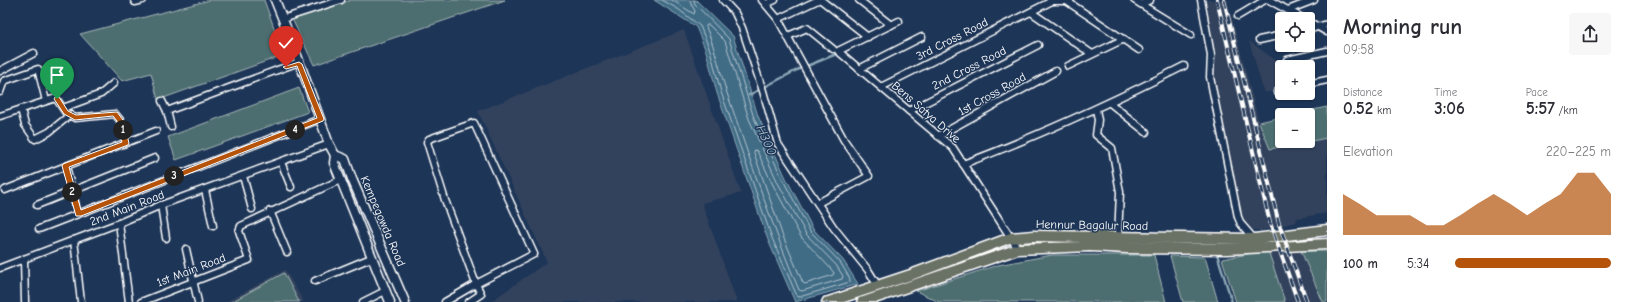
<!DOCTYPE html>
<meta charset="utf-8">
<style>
:root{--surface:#fff;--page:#f7f7f7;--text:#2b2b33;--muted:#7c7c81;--accent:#b45309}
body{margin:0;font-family:"Comic Neue",sans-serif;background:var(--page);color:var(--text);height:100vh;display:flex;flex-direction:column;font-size:15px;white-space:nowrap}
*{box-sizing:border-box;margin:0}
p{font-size:13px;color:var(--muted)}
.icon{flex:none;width:22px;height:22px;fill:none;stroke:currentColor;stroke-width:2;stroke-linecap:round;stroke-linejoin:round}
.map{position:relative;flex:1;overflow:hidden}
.details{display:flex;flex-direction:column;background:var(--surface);width:300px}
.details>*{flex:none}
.tools{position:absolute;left:1275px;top:12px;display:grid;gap:8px}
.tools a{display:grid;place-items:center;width:40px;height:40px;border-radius:4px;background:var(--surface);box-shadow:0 1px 3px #0004;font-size:20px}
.pin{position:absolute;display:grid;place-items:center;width:34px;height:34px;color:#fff;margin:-41px -17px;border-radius:50% 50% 50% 0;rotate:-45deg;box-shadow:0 0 4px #0007}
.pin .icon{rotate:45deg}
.km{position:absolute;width:20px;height:20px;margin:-10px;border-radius:50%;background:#222;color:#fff;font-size:11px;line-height:20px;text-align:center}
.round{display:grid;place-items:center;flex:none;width:42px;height:42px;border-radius:4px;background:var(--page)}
.overview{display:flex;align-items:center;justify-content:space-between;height:68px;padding:0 16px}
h1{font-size:22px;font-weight:700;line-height:30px}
.figures{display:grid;grid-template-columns:repeat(3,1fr);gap:6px;height:68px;padding:4px 16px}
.figures div{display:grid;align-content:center}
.figures b{font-size:17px;font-weight:700}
.figures small{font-size:11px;font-weight:400}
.figures p{font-size:11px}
.chart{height:112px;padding:8px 16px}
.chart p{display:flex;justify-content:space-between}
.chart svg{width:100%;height:72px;margin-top:4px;fill:var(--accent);opacity:.7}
ul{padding:0 16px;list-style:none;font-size:13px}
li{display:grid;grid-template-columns:64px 48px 1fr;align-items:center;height:30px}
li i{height:10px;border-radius:5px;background:var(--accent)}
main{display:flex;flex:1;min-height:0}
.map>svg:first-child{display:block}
.built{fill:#32435d}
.green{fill:#4d6e6f;stroke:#a6b6b7}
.water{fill:#406c86;stroke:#8ca7b6}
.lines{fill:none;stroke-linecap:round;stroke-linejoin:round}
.shore{stroke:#b3c4cf;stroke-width:1}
.stream{stroke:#8ca7b6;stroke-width:2.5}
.minor-casing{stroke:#fff;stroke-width:9}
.tertiary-casing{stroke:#fff;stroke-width:11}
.primary-casing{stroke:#fff;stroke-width:3}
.minor{stroke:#1d3557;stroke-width:6}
.tertiary{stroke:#1d3557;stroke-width:8}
.primary{fill:#6b7165;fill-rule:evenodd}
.rail-casing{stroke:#fff;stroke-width:4}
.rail{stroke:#1d3557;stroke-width:2.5;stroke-dasharray:8;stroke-linecap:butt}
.route{fill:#b45309;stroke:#fff}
.labels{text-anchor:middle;stroke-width:3;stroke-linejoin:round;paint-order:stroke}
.street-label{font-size:12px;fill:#fff;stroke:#1d3557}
.water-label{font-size:13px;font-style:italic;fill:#b3c4cf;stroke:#1d3557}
</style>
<main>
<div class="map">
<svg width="1327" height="302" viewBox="0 0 1327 302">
<rect width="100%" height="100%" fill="#1d3557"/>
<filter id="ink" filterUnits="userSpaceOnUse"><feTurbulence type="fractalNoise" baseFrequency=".025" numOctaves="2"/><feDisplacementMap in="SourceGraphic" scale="8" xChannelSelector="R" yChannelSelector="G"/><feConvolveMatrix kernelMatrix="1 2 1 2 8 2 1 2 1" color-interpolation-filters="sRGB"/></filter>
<g filter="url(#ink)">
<g class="built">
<path d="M1203 0H1227L1259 122 1270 149 1327 138V213L1297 218 1296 222 1265 230H1252L1240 214 1214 76Z"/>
<path d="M684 30 741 193 702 203 737 302H490L547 262 478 111Z"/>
<path d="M1249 41 1285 67H1282V89L1264 93Z"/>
<path d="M1268 250 1301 251 1323 302H1285Z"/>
<path d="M285 270 304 302H226Z"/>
</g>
<g class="green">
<path d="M210 0H264L284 55 158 100 151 73 122 81 80 34Z"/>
<path d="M351 0H505L314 65 292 19Z"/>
<path d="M299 88 308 112 176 160 168 137Z"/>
<path d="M1327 107V138L1270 149 1259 122 1282 117V141H1308V115H1290Z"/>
<path d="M1268 250 1285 302H1236L1222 259Z"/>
<path d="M1301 251H1327V302H1323Z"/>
<path d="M1052 255H1154L1166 302H939L916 291 998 265Z"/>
<path d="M1170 256 1205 257 1218 302H1183Z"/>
<path d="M284 273 299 302H231Z"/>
</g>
<path class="water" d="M654 0H696L733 36 758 116 786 178 813 229 843 260 858 284 795 302 768 240 717 93 706 51 696 27Z"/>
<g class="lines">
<g class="shore">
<path d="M662 0 678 9 700 26 710 50 721 92 772 238 797 296 799 297 850 282V279L840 262 810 231 783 180 754 118 729 39 695 4 694 0"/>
<path d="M672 0 694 14 695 11 689 0"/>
<path d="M707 25H709L725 41 749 119 778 183 806 234 836 265 843 276 842 279 802 291 799 290C772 226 751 162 728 96 720 73 716 50 706 27Z"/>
<path d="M755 150 757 151 773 185 801 237 831 269 834 273 833 275 805 284 803 283 782 234 754 153Z"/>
</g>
<g class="stream">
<path d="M749 95 797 70 839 53"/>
<path d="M1217 254 1232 302"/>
</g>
<defs>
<g id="minor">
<path d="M134 0 135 2 143 0"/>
<path d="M723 0 735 13 742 28 763 91 778 144 834 228 868 270 878 286"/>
<path d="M762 0 778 19 844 140 869 176 818 203"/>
<path d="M821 0 868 37"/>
<path d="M859 0 891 25"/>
<path d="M1134 0 1191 35"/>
<path d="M1201 0 1211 55 1210 77 1238 217 1241 224 1254 239"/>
<path d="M1269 0 1304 19"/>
<path d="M1052 1H1070"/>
<path d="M1068 2 1139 50"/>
<path d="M766 4 775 0"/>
<path d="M1141 4 1150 0"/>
<path d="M1288 10 1314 0"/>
<path d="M1031 12 1092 54"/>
<path d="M1238 16 1265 0"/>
<path d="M282 19 341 0"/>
<path d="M778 19 818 0"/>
<path d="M899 21 838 51 953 148 1018 249"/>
<path d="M1308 21 1327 32"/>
<path d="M1308 30 1327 24"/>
<path d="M788 36 807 28 833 49"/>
<path d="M1259 40 1282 35"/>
<path d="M1287 60 1327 51"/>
<path d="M1068 66 1124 39"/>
<path d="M859 69 922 37"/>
<path d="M0 71 34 53"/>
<path d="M1308 84 1327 80"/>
<path d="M881 87 1052 1 1050 0"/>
<path d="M0 92 4 81 38 69 46 101"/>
<path d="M1277 92 1282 90"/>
<path d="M162 101 167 111 299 62"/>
<path d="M1110 103 1146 132"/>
<path d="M63 108 101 94 114 83"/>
<path d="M21 109 25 125 35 139 49 132 70 115"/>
<path d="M1096 109 1098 120 1096 135 1112 148 1120 192 1118 237"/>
<path d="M167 111 171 127"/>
<path d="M909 111 1038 45"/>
<path d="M0 116 56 98 66 113 75 118 115 114 120 120 126 143"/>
<path d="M474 123 534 254 476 284 445 200 427 142 429 139Z"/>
<path d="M156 131 66 166 78 214 320 119"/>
<path d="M938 136 1056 71"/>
<path d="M281 162 291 187"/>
<path d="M963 164C1039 136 1112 102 1184 66"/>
<path d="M243 176 252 209"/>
<path d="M5 190 66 166"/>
<path d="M205 190 213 226"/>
<path d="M37 205 155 158"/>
<path d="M161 205 166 238"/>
<path d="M270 211 287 252"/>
<path d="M119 223 129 302"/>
<path d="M39 229 78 214"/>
<path d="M74 240 81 302"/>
<path d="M186 249 198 302"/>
<path d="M24 259 25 302"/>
<path d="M0 268 119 223 161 205 329 144"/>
<path d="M315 281 371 258"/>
<path d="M141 302 249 260 239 231 241 226 340 180"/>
<path d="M363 302 385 291"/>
<path d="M445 302 476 284 481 294 469 302"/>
</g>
<g id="tertiary">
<path d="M275 0 294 47 329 144 335 155 334 163 390 302"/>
<path d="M335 155 345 159 352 179 405 302"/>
</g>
<path id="primary" d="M1327 225V235L1263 243 1327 239V249L1227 254 1126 253 1090 251 1018 254 878 302H857L859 298 863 297 1018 244 1082 242 1033 241 1010 243 911 280 844 302H822L824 298 828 297 910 270 1010 233 1033 231 1254 234ZM1106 242 1241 244H1227Z"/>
</defs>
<use href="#minor" class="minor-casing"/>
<use href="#tertiary" class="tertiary-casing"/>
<use href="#primary" class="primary-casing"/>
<use href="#minor" class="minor"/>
<use href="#tertiary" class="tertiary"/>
<use href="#primary" class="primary"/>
<defs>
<g id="rail">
<path d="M1217 0 1270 223 1298 302"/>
<path d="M1224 0 1279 224 1307 302"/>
</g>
</defs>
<use href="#rail" class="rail-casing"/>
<use href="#rail" class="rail"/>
</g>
</g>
<path class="route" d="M299 62 302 64 324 119 323 121 81 216H76L62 166 63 164 122 142 117 121 113 116 75 120 64 114 54 99 55 97H59L68 111 76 115 117 112 123 120 129 143 128 145 69 167 81 210 317 118 297 66 286 69 283 67Z"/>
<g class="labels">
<g class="street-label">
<text transform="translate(952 39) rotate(-27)" y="4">3rd Cross Road</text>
<text transform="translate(969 68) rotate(-27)" y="4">2nd Cross Road</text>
<text transform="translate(992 94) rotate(-29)" y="4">1st Cross Road</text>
<text transform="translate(926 112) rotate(41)" y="4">Bens Satya Drive</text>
<text transform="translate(127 208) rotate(-21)" y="4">2nd Main Road</text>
<text transform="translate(383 221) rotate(67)" y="4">Kempegowda Road</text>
<text transform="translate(1092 225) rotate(1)" y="4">Hennur Bagalur Road</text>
<text transform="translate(191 270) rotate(-21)" y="4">1st Main Road</text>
</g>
<g class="water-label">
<text transform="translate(767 140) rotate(66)" y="5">H300</text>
</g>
</g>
</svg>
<div class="tools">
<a><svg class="icon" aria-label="locate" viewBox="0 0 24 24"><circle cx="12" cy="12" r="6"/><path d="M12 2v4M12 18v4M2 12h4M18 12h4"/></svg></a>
<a>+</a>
<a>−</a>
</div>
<div class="pin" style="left:57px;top:99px;background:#1e9e55"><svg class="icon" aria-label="arrive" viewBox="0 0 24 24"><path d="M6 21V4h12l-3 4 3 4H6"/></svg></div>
<div class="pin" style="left:286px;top:67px;background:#d93025"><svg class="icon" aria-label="check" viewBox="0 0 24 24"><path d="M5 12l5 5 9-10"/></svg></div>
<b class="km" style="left:123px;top:130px">1</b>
<b class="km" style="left:72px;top:192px">2</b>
<b class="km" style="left:174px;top:176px">3</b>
<b class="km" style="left:295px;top:130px">4</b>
</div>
<section class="details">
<div class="overview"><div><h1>Morning run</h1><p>09:58</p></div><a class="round"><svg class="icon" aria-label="share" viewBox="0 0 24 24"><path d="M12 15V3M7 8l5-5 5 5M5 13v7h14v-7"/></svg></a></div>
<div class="figures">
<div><p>Distance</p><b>0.52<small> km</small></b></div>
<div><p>Time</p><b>3:06</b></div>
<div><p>Pace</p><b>5:57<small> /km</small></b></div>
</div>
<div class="chart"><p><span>Elevation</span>220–225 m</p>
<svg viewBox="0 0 160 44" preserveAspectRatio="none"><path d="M0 44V19L10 25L20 32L30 32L40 32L50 38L60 38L70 32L80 25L90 19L100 25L110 32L120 25L130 19L140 6L150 6L160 19V44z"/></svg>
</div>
<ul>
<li><b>100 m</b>5:34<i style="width:100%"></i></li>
</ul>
</section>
</main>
